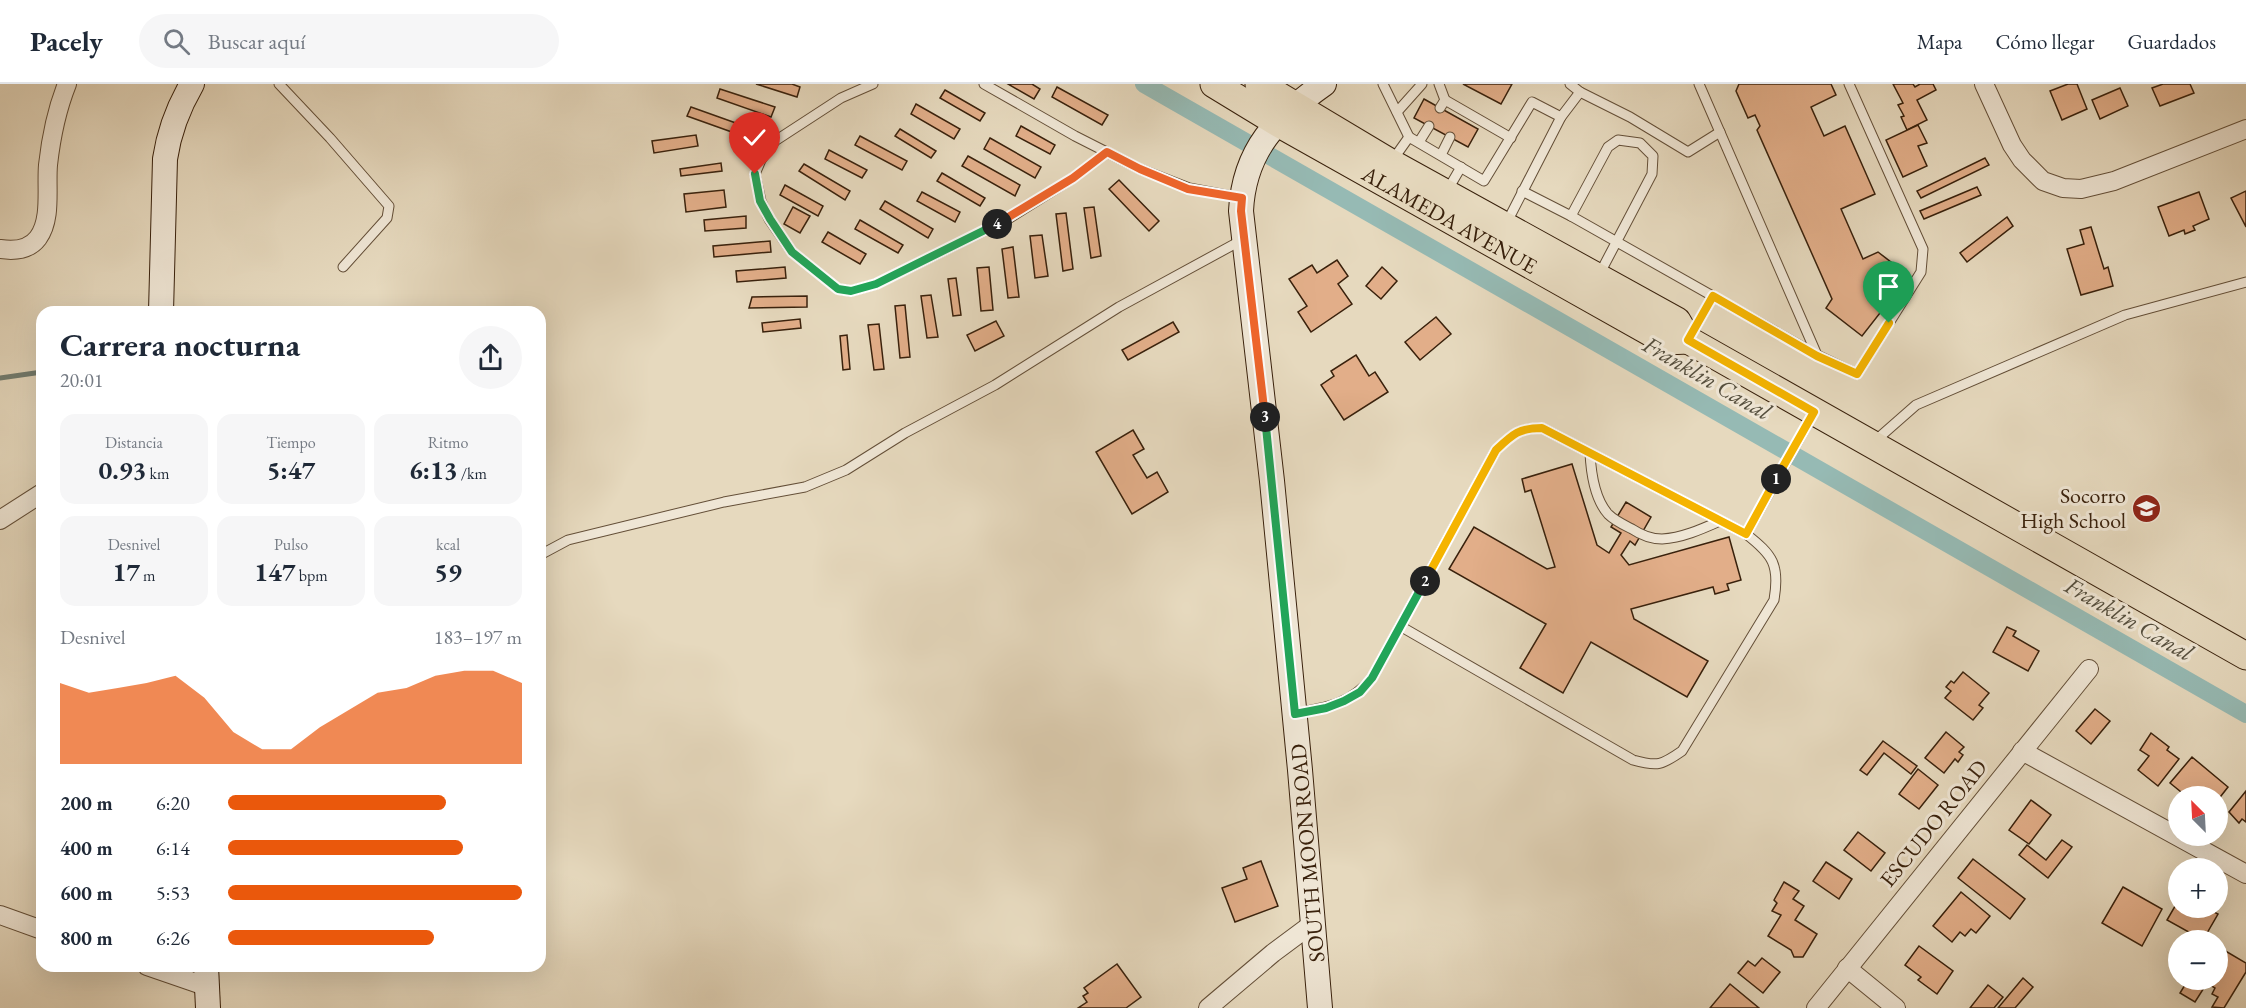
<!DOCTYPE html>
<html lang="es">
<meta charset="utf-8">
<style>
:root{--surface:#fff;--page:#f6f6f7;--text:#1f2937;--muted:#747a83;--line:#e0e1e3;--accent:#ea580c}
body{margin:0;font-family:"EB Garamond",serif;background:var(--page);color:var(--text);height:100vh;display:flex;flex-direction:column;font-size:22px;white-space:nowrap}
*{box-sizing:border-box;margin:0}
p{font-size:20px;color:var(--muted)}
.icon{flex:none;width:33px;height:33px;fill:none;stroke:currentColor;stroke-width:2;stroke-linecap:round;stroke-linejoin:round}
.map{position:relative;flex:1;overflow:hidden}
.side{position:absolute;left:36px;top:222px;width:510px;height:666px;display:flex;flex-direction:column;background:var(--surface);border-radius:18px;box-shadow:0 6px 24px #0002}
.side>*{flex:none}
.needle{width:39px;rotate:336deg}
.buttons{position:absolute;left:2168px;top:702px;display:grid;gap:12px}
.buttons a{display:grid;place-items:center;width:60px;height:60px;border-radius:50%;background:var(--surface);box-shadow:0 6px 24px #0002;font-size:30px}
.pin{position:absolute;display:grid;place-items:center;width:51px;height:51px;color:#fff;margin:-62px -26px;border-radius:50% 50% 50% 0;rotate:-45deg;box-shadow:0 0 6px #0007}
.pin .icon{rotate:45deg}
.km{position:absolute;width:30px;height:30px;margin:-15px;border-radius:50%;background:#222;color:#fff;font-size:16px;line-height:30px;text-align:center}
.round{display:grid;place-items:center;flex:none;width:63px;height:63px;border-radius:32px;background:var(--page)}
.summary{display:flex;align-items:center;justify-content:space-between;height:102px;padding:0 24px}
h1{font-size:33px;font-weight:700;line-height:45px}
.metrics{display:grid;grid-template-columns:repeat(3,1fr);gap:9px;height:102px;padding:6px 24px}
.metrics div{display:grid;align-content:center;border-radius:15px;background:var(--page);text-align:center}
.metrics b{font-size:26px;font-weight:700}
.metrics small{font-size:16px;font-weight:400}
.metrics p{font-size:16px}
.chart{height:168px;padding:12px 24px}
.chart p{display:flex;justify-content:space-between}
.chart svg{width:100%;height:108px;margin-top:6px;fill:var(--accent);opacity:.7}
ul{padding:0 24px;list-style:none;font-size:20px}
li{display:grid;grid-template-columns:96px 72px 1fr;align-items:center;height:45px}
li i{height:15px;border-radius:8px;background:var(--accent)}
header{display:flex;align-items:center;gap:36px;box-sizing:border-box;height:84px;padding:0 30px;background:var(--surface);border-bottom:2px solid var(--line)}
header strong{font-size:28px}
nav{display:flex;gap:33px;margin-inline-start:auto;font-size:21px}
.search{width:420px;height:54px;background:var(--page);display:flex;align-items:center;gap:15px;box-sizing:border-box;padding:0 21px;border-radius:33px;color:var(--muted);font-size:22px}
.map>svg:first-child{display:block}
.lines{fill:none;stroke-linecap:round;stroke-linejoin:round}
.stream{stroke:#717d71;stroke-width:5}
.canal{stroke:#96bab4;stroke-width:18}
.building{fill:#e2ae89;stroke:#39210c;stroke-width:1.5}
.lane-casing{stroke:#644f38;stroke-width:11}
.street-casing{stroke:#644f38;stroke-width:20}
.secondary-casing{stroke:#39210c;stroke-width:26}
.primary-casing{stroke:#39210c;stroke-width:29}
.lane{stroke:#efe6d5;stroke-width:9}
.street{stroke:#efe6d5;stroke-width:18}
.secondary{stroke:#efe6d5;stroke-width:24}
.primary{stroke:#e6d9be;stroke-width:27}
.split-1-casing{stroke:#fff;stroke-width:12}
.split-2-casing{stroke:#fff;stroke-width:12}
.split-3-casing{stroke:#fff;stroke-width:12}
.split-4-casing{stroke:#fff;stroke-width:12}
.split-5-casing{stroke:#fff;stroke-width:12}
.split-1{stroke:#f5b400;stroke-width:8}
.split-2{stroke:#f5b400;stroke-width:8}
.split-3{stroke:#22a559;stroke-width:8}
.split-4{stroke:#f0652b;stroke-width:8}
.split-5{stroke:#22a559;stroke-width:8}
.labels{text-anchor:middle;stroke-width:6;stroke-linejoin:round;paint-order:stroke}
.street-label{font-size:22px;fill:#39210c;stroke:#efe6d5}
.poi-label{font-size:22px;fill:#39210c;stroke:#efe6d5;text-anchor:end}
.water-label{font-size:24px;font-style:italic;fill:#554f3e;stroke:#efe6d5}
</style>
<header>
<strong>Pacely</strong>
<div class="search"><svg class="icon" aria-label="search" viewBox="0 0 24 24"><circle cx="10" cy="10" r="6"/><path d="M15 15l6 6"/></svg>Buscar aquí</div>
<nav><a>Mapa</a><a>Cómo llegar</a><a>Guardados</a></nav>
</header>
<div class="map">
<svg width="2246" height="924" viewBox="0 0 2246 924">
<rect width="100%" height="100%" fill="#e6d9be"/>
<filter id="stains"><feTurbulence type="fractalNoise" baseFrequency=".00333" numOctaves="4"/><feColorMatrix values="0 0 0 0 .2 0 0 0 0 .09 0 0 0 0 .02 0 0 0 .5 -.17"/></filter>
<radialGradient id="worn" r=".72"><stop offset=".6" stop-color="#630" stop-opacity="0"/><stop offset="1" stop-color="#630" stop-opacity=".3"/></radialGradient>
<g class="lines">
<path class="stream" d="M0 294 42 288"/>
<path class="canal" d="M1144 0 2246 630"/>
</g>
<g class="building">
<path d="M756 0H792L800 3 797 13Z"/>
<path d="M1008 0H1032L1040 5 1034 15Z"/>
<path d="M1463 0H1512L1501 20Z"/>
<path d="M1739 0H1831L1836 11 1811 23 1824 52 1845 42 1875 110 1841 125 1863 175 1878 168 1909 192 1862 252 1826 224 1832 215 1757 46 1760 42 1755 31 1748 34 1736 7Z"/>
<path d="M1893 0H1913L1915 3 1920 0H1933L1936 6 1917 16 1927 36 1907 46 1901 33 1904 32 1898 21 1903 19Z"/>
<path d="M2068 0H2077L2087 25 2062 36 2050 7Z"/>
<path d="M2163 0H2190L2194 9 2160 22 2152 4Z"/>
<path d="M1057 3 1108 31 1102 41 1052 13Z"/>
<path d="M2120 4 2128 22 2100 35 2092 16Z"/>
<path d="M720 5 775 23 771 33 717 14Z"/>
<path d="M945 6 985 29 980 37 940 14Z"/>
<path d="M1424 15 1478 45 1468 63 1414 34Z"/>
<path d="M916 20 960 45 954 55 911 30Z"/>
<path d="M691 23 747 43 743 52 687 32Z"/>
<path d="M1918 41 1927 59 1918 62 1927 82 1903 93 1886 56Z"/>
<path d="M1021 42 1055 61 1050 70 1016 52Z"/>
<path d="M900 45 936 67 931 74 895 52Z"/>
<path d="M696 51 698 62 654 69 652 57Z"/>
<path d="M860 52 907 77 902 86 855 61Z"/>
<path d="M990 54 1041 83 1035 94 984 65Z"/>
<path d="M829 66 867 86 862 94 825 75Z"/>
<path d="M968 72 1020 101 1015 112 962 82Z"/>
<path d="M1985 74 1989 81 1921 114 1917 107Z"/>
<path d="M721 79 722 87 681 92 680 85Z"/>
<path d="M804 80 850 107 845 116 799 87Z"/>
<path d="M942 89 985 114 980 122 937 97Z"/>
<path d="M1119 96 1159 137 1149 147 1109 105Z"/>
<path d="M785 101 823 122 818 132 780 111Z"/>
<path d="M1977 103 1981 111 1924 135 1920 127Z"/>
<path d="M724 106 726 123 686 128 684 110Z"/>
<path d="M2246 107V143L2231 114Z"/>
<path d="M922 108 960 128 955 138 917 117Z"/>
<path d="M2199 108 2209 135 2193 142 2195 146 2185 150 2184 146 2169 152 2158 123Z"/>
<path d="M885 117 933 145 928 154 880 125Z"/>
<path d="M793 123 810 132 800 149 784 140Z"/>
<path d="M1094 123 1101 172 1091 174 1084 124Z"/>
<path d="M1066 129 1073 185 1063 187 1056 130Z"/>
<path d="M746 132V144L705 147 704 136Z"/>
<path d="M2007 133 2013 142 1967 178 1960 169Z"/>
<path d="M860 136 903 161 898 169 855 145Z"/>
<path d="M2091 143 2104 185 2108 183 2113 202 2081 211 2067 165 2084 160 2080 146Z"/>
<path d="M828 148 866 170 860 180 822 158Z"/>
<path d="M1042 151 1048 192 1035 194 1030 152Z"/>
<path d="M770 157 771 168 714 173 713 162Z"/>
<path d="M1013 163 1019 213 1008 214 1002 165Z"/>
<path d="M1337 176 1348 192 1338 200 1352 220 1311 248 1298 228 1307 222 1289 195 1312 181 1317 189Z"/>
<path d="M785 183 786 194 737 198 736 187Z"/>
<path d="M989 183 993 226 981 227 977 184Z"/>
<path d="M1382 183 1397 197 1381 215 1366 202Z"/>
<path d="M956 194 961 231 953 232 948 195Z"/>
<path d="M931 211 938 253 927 254 921 212Z"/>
<path d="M807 212V223L749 224 752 213Z"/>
<path d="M905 221 910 273 900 274 895 222Z"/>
<path d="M1436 233 1451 250 1420 276 1405 258Z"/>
<path d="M800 235 801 244 763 248 762 239Z"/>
<path d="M996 237 1004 252 975 267 967 251Z"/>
<path d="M1173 238 1179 248 1128 276 1122 266Z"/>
<path d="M879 240 884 285 874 286 868 241Z"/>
<path d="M847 251 850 285 843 286 840 252Z"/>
<path d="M1356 271 1369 292 1375 288 1388 308 1344 336 1321 301 1334 292 1331 287Z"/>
<path d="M1133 346 1144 365 1133 371 1147 394 1157 388 1168 408 1132 430 1096 368Z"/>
<path d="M1572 380 1597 461 1609 469 1621 449 1611 443 1626 418 1651 433 1635 461 1630 457 1621 471 1629 481 1729 453 1741 496 1727 500 1729 506 1715 510 1713 503 1631 525 1634 535 1708 577 1687 613 1591 558 1563 609 1520 584 1546 540 1449 485 1474 443 1547 485 1555 483 1531 406 1525 408 1522 395Z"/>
<path d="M2007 543 2016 547 2013 552 2039 567 2028 587 1993 568Z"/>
<path d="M1963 588 1989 609 1979 621 1983 624 1973 636 1945 614 1951 607 1946 603 1951 597 1954 599Z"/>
<path d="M2095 625 2110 637 2091 660 2076 647Z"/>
<path d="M1946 648 1964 663 1959 668 1963 671 1958 678 1955 675 1944 689 1925 674Z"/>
<path d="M2151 649 2169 663 2167 666 2179 675 2158 702 2138 686 2149 672 2140 666Z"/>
<path d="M1883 657 1917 682 1911 690 1884 669 1867 691 1860 686Z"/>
<path d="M2192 673 2228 703 2217 717V712H2186L2170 699Z"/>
<path d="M1918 685 1938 701 1919 725 1899 710Z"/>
<path d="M2246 707V738L2242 735 2239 739 2229 728Z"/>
<path d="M2031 716 2051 731 2029 760 2009 746Z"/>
<path d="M1858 748 1885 769 1871 787 1844 766Z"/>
<path d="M2062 756 2072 763 2048 794 2019 771 2027 761 2046 776Z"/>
<path d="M1973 775 2025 815 2010 835 1958 794Z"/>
<path d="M1261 777 1278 822 1235 838 1222 804 1247 795 1243 784Z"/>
<path d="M1826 778 1852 795 1839 815 1813 797Z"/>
<path d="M1784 798 1799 807 1793 815 1804 822 1795 836 1817 850 1803 873H1794L1791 866 1768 852 1781 831 1772 827 1777 819 1774 816Z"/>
<path d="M2123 803 2162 825 2142 862 2102 839Z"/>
<path d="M1961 808 1990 832 1976 849 1971 845 1965 852 1960 848 1952 858 1933 842Z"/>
<path d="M2178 817V824H2206L2218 830 2203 856 2167 836Z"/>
<path d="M1919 862 1953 887 1937 910 1918 896 1921 893 1905 881Z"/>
<path d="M2217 862 2246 879V888L2224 924 2212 923 2218 913 2212 910 2215 904 2207 899 2195 918 2180 909 2188 896H2217Z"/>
<path d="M1762 874 1780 888 1763 909 1738 889 1748 877 1755 882Z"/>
<path d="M1117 880 1141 913 1126 924H1078L1087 918 1083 912 1088 909 1084 904Z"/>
<path d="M2023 894 2033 903 2015 924H1998Z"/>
<path d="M1730 900 1759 924H1710Z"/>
<path d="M1988 901 2003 913 1994 924H1970Z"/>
</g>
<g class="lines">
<defs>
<g id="lane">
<path d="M279 0 330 54 389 122 387 134 343 183"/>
<path d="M873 0 841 14 775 57 761 76 755 90 761 117 769 135 792 168 838 205 851 207 876 200 1008 135 1073 94 1107 68"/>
<path d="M984 0 1075 52 1140 85 1189 104 1242 114"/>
<path d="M1383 0 1409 53"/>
<path d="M1439 0 1445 16"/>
<path d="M1580 8 1630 33 1688 68 1720 48"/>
<path d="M1440 24 1445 16 1511 54"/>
<path d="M1397 28 1422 0"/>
<path d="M1419 58 1429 42"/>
<path d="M1441 71 1450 53"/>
<path d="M1392 77 1409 53 1484 97 1532 18 1561 33"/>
<path d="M1447 107 1461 83"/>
<path d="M1522 107 1571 132"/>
<path d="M1506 140 1561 33 1580 8 1570 0"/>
<path d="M1599 191 1652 90 1653 72 1640 59 1618 56 1608 63 1571 132 1817 271 1699 0"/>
<path d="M1691 251 1713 212"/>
<path d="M1817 271 1857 290 1921 188 1923 165 1849 0"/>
<path d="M1875 357 1916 321 2125 231 2246 198"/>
<path d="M1590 369C1591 389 1594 414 1608 430 1615 437 1624 441 1632 445 1641 451 1651 455 1662 455 1682 454 1702 445 1720 437"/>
<path d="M1746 450 1813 330"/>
<path d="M540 471 568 456 724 418 805 403 846 386 905 349 995 301 1119 223 1242 156"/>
<path d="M1297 629C1329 623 1350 620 1372 594L1496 366C1513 350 1519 344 1542 344L1746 450C1773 471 1780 481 1774 516L1682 667C1662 681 1658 683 1633 676L1400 542"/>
</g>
<g id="street">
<path d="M1984 0 2012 61 2022 76 2043 97 2063 104 2081 105 2114 97 2246 45"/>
<path d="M0 165C13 167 29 166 38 154 52 135 46 104 48 81 51 54 57 25 67 0"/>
<path d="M0 436 42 409"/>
<path d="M2022 667 2246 790"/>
<path d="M0 831 42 846"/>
<path d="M147 882 208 903"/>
<path d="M1847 884 1896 924"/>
<path d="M1208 924 1273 869 1312 840"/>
<path d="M1816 924 2089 585"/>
</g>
<g id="secondary">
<path d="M161 228 165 75C169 48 178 24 192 0"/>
<path d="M206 882 208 924"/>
<path d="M1320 924 1300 686 1272 397 1241 127C1244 66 1277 33 1324 0"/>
</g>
<g id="primary">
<path id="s1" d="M1214 0 1278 39 1666 257 1688 256"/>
<path d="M1259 0 1391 79 1677 237 1688 256 2246 572"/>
</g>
</defs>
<use href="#lane" class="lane-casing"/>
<use href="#street" class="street-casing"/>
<use href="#secondary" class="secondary-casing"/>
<use href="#primary" class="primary-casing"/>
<use href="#lane" class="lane"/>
<use href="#street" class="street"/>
<use href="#secondary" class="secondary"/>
<use href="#primary" class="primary"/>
</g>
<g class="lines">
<defs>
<path id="split-1" d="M1776 395 1814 328 1688 256 1713 212 1817 272 1857 290 1889 239"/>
<path id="split-2" d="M1425 497 1496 366C1513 350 1519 344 1542 344L1746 450 1776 395"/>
<path id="split-3" d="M1265 333 1295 630 1326 624 1344 617 1360 608 1372 594 1425 497"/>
<path id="split-4" d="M997 140 1073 94 1107 68 1140 85 1188 105 1242 114 1241 127 1265 333"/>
<path id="split-5" d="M755 90 760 117 770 135 792 168 838 205 851 207 876 200 997 140"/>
</defs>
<use href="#split-1" class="split-1-casing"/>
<use href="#split-2" class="split-2-casing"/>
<use href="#split-3" class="split-3-casing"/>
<use href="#split-4" class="split-4-casing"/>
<use href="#split-5" class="split-5-casing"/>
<use href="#split-1" class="split-1"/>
<use href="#split-2" class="split-2"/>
<use href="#split-3" class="split-3"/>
<use href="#split-4" class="split-4"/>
<use href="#split-5" class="split-5"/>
</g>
<defs>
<symbol id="school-disc" viewBox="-11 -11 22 22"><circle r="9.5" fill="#8f2418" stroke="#efe6d5"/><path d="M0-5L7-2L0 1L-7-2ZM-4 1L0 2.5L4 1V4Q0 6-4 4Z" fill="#fff"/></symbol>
</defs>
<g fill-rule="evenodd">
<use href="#school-disc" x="2130" y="408" width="33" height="33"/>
</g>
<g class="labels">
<g class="street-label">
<text dy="8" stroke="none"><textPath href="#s1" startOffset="272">ALAMEDA AVENUE</textPath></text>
<text transform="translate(1933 739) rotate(-51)" y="8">ESCUDO ROAD</text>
<text transform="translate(1307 769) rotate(-95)" y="8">SOUTH MOON ROAD</text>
</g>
<g class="poi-label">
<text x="2126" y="419">Socorro<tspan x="2126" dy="25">High School</tspan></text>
</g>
<g class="water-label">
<text transform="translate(1707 294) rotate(30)" y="8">Franklin Canal</text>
<text transform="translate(2129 535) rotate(30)" y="8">Franklin Canal</text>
</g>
</g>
<rect width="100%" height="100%" filter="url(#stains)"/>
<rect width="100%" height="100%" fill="url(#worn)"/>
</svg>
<div class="buttons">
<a><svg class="needle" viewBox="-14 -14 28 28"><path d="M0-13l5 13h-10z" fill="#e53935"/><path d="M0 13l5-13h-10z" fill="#747a83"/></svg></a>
<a>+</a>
<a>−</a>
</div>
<div class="pin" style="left:1889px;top:239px;background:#1e9e55"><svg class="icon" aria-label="arrive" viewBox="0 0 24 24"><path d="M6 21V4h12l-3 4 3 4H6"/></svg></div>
<div class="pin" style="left:755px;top:90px;background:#d93025"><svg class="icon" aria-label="check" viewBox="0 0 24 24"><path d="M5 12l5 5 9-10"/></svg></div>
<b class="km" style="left:1776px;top:395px">1</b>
<b class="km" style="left:1425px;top:497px">2</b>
<b class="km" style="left:1265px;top:333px">3</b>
<b class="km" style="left:997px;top:140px">4</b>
<section class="side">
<div class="summary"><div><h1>Carrera nocturna</h1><p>20:01</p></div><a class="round"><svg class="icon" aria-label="share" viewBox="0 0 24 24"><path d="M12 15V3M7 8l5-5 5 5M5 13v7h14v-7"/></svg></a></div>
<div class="metrics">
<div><p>Distancia</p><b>0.93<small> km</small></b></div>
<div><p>Tiempo</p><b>5:47</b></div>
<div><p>Ritmo</p><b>6:13<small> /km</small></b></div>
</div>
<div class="metrics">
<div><p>Desnivel</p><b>17<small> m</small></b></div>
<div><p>Pulso</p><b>147<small> bpm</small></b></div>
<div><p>kcal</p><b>59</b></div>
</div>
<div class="chart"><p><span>Desnivel</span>183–197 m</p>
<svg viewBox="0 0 160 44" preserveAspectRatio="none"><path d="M0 44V11L10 15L20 13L30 11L40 8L50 17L60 31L70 38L80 38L90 29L100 22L110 15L120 13L130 8L140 6L150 6L160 11V44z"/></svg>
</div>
<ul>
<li><b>200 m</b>6:20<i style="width:74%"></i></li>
<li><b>400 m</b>6:14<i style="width:80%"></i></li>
<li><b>600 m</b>5:53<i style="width:100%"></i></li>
<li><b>800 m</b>6:26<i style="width:70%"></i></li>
</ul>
</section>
</div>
